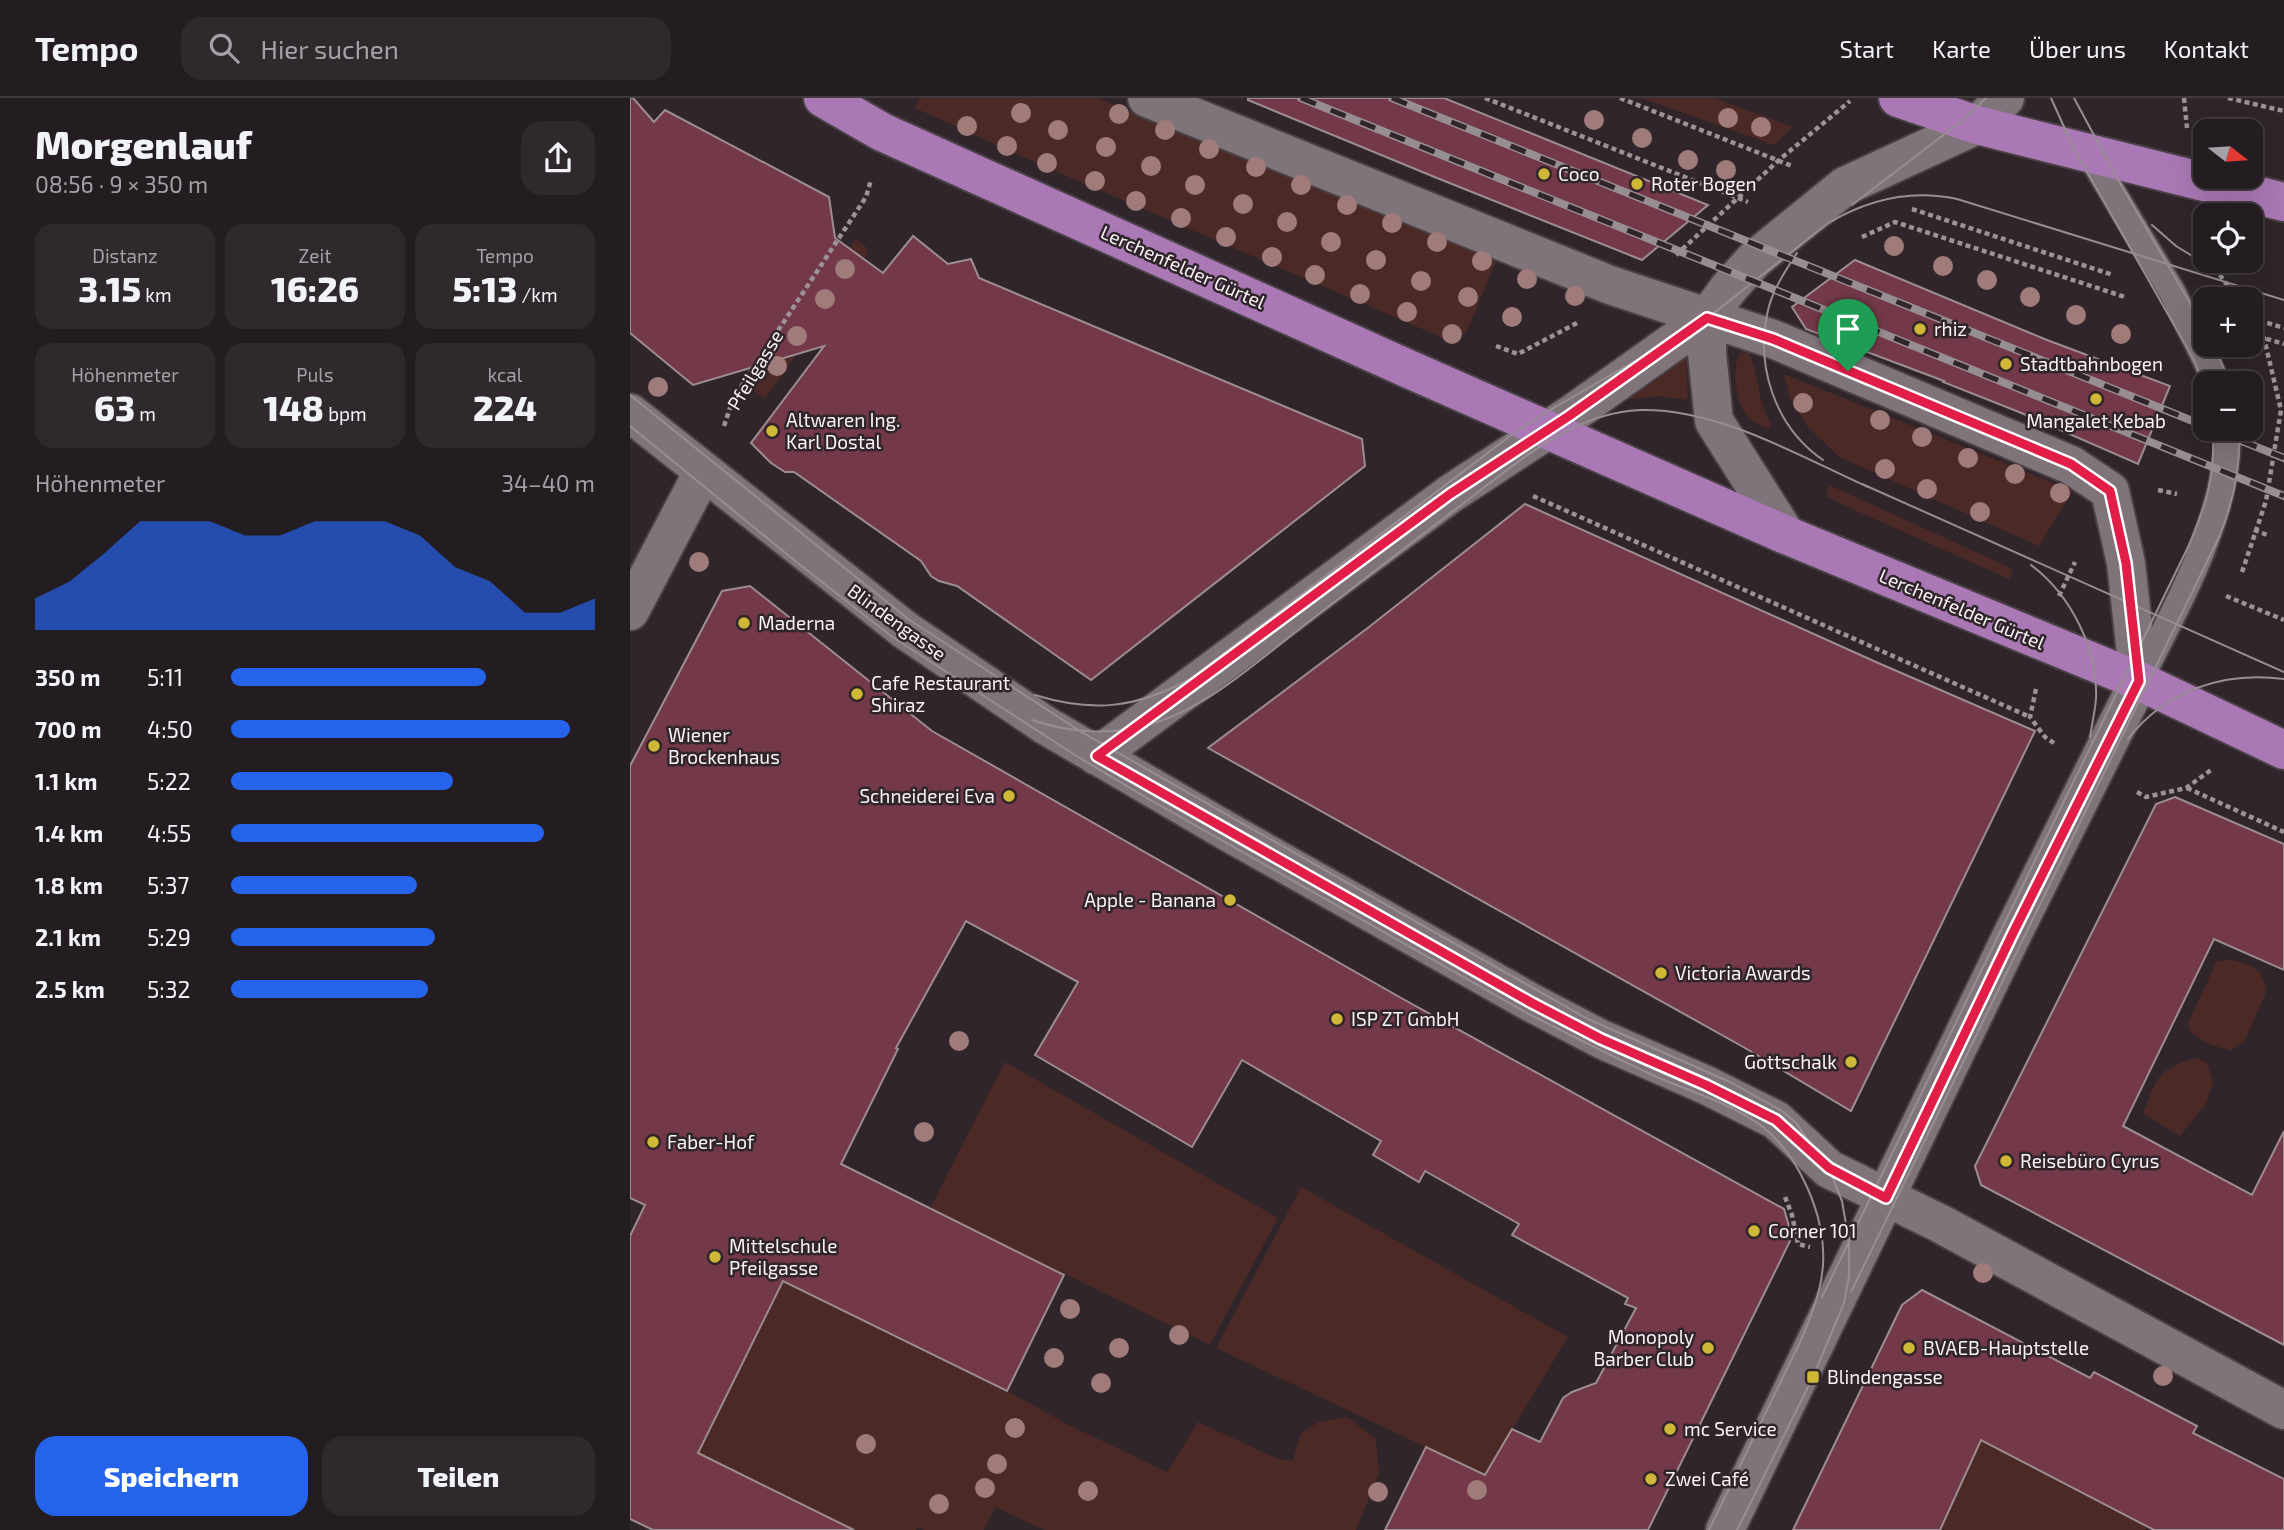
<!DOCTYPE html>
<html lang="de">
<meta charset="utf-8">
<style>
:root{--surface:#231c20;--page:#2f292d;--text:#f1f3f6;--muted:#a3a1a5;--line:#403a3e;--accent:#2563eb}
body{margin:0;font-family:"Exo 2",sans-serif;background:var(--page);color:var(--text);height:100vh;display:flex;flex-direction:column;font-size:26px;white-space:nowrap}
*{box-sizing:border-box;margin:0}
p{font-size:23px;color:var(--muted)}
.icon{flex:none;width:38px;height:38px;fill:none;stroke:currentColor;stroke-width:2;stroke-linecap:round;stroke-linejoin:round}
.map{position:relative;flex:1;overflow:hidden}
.details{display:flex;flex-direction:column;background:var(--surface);width:630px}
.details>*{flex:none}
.needle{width:46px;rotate:107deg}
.tools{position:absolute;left:1563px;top:21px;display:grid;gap:14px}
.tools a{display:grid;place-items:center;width:70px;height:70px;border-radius:14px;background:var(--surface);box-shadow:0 7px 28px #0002,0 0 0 2px var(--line);font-size:35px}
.pin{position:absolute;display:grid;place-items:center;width:60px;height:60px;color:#fff;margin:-72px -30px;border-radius:50% 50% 50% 0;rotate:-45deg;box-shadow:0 0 7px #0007}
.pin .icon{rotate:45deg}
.round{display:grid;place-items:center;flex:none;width:74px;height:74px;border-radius:21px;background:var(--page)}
.headline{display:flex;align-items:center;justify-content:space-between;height:119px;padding:0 35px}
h1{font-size:38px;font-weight:800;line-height:52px}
.stats{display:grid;grid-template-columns:repeat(3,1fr);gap:10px;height:119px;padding:7px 35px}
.stats div{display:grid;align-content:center;border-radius:18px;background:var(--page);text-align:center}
.stats b{font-size:35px;font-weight:800}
.stats small{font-size:19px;font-weight:400}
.stats p{font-size:19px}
.chart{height:196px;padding:14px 35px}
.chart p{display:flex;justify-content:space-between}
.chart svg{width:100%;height:126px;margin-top:7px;fill:var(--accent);opacity:.7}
.primary-button{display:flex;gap:14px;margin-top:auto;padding:14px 35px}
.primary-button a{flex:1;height:80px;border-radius:21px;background:var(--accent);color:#fff;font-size:28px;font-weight:800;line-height:80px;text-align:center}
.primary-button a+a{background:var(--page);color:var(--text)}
ul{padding:0 35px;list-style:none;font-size:23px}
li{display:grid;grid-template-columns:112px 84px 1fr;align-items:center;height:52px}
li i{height:18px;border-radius:9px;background:var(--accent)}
header{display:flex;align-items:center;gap:42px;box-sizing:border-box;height:98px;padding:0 35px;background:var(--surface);border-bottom:2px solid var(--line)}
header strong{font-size:33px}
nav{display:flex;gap:38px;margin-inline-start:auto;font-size:24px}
.search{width:490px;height:63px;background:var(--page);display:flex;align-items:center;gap:18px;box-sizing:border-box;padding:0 24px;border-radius:21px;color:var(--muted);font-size:26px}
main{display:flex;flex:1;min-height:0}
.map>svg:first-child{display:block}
.green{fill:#4b2a26}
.building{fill:#733948;stroke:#9c8d90;stroke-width:2}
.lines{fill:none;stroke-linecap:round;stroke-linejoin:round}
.service-casing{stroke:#494046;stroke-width:30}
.pedestrian-casing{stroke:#494046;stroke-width:42}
.minor-casing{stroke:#494046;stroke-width:42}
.tertiary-casing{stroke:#494046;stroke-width:42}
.primary-casing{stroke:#494046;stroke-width:42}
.path{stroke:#9b9398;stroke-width:4.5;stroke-dasharray:5 3.5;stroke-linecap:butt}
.service{stroke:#80747b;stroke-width:26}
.pedestrian{stroke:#80747b;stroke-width:38}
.minor{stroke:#80747b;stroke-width:38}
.tertiary{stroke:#80747b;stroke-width:38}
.primary{stroke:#a978b5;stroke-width:38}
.tram{stroke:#978e93;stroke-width:2}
.rail-casing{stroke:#978e93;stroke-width:8}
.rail{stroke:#2f252b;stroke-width:5;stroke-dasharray:16;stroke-linecap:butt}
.tree{fill:#9f7b79}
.route-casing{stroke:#fff;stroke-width:14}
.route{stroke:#e11d48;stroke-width:9}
.poi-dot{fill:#cfb837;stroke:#2f252b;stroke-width:2.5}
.labels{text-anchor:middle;stroke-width:5;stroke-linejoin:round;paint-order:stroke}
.poi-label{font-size:19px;fill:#f9f2f6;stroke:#2f252b;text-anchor:start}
.street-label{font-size:19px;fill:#f9f2f6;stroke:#2f252b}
</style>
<header>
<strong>Tempo</strong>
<div class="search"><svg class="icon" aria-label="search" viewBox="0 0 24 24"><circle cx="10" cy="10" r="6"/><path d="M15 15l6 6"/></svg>Hier suchen</div>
<nav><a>Start</a><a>Karte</a><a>Über uns</a><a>Kontakt</a></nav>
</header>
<main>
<section class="details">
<div class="headline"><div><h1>Morgenlauf</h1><p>08:56 · 9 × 350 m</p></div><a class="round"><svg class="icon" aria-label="share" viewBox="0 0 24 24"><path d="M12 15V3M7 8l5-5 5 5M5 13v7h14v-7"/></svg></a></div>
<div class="stats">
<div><p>Distanz</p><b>3.15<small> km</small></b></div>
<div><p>Zeit</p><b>16:26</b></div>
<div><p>Tempo</p><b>5:13<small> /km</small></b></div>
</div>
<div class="stats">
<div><p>Höhenmeter</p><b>63<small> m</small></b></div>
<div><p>Puls</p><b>148<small> bpm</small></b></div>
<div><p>kcal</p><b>224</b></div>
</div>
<div class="chart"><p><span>Höhenmeter</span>34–40 m</p>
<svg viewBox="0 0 160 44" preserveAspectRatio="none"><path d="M0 44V33L10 27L20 17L30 6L40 6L50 6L60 11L70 11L80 6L90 6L100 6L110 11L120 22L130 27L140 38L150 38L160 33V44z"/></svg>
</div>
<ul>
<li><b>350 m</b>5:11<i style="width:70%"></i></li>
<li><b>700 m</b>4:50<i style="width:93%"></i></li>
<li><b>1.1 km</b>5:22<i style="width:61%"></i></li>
<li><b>1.4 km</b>4:55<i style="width:86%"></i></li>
<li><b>1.8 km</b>5:37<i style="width:51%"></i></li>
<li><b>2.1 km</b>5:29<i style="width:56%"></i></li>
<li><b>2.5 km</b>5:32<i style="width:54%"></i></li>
</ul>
<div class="primary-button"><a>Speichern</a><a>Teilen</a></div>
</section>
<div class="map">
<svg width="1654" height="1432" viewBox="0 0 1654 1432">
<rect width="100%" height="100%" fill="#2f252b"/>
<g class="green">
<path d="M290 0H468L867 161 837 233 828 241 820 243 411 67 285 10Z"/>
<path d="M1011 0H1084L1163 29 1144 47Z"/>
<path d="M226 141 236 149 237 157 135 301 120 290Z"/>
<path d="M1117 254C1129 267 1126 305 1141 324L1139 331C1132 328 1124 325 1119 320 1106 308 1101 270 1110 255Z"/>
<path d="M1056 258 1058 299 1055 302 1030 298 1000 301 992 284Z"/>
<path d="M1154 276 1443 393 1409 448 1209 359 1177 328 1160 300Z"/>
<path d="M1199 387 1383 471 1379 481 1211 406 1196 398Z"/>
<path d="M1602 862C1624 867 1630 870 1637 892L1615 942 1601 953 1579 946 1561 935 1558 925 1587 863Z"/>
<path d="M1566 960 1577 965 1583 983 1577 1004 1550 1038 1513 1016C1527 980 1527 971 1566 960Z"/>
<path d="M375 964 648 1120 580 1247 300 1110Z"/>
<path d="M671 1089 938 1239 855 1377 586 1250Z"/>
<path d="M153 1183 377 1293 437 1326 537 1374 568 1324 648 1361 663 1362 671 1335 689 1324 717 1319 746 1341 749 1376 726 1432H414L365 1409 354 1432H294L287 1429 286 1432H224L69 1355Z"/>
<path d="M1351 1342 1422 1378 1459 1381 1452 1395 1517 1428 1516 1432H1310Z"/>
</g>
<g class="building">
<path d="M0 0H3L24 24 35 12 199 99 205 140 253 175 283 138 318 166 341 161 349 180 732 341 735 368 461 582 327 488 309 483 301 478 291 463 164 374H155L141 365 121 345 194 248 63 287 0 235Z"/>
<path d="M618 0H814L1078 107 1012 162 807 80 618 2Z"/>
<path d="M1225 162 1417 242 1540 288 1508 366 1389 314 1313 284 1314 283 1176 231 1162 209Z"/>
<path d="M895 406 1246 564 1405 633 1221 1013 1115 950 578 650 739 529Z"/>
<path d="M120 488 302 633 773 901 1154 1111 1162 1139 1018 1432H755L796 1349 855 1377 882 1331 910 1344 933 1300 942 1294 966 1285 1006 1210 995 1206 998 1200 882 1137 889 1126 795 1073 789 1084 743 1057 751 1043 612 962 562 1049 405 957 448 884 336 823 266 950 268 951 211 1066 434 1177 377 1293 153 1183 68 1355 224 1432H23L0 1421V1138L15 1107 0 1100V668L92 493Z"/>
<path d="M1545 699 1654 746V872L1584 841 1493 1028 1622 1097 1654 1033V1247L1351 1087 1345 1068 1526 706Z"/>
<path d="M1292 1192 1460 1280 1464 1274 1567 1328 1563 1335 1654 1381V1432H1524L1351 1342 1310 1432H1163L1272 1207Z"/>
</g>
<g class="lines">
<defs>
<g id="service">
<path d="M1459 55 1543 195 1587 285"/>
<path d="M1510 581C1549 503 1598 420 1598 331"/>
</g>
<path id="pedestrian" d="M517 0 980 187 1143 241 1441 367 1480 393 1496 465 1509 583"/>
<g id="minor">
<path d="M0 315 275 532 415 627 600 735 902 905 971 941 1076 987 1146 1022 1199 1071 1311 1126 1654 1312"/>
<path d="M0 513 73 374"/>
<path d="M467 658 820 396 939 318 1077 220"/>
</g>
<g id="tertiary">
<path d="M1156 437 1084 323 1077 255V220L1098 191 1124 162 1215 88 1347 27 1375 0"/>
<path d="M1095 1432 1382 837 1509 583"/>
</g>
<g id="primary">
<path d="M193 0 252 34 774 269 1156 437 1509 583 1654 652"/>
<path d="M1268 0 1347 27 1654 104"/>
</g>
</defs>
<use href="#service" class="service-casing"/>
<use href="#pedestrian" class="pedestrian-casing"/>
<use href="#minor" class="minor-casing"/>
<use href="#tertiary" class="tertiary-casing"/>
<use href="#primary" class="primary-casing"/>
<g class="path">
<path d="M855 0 1118 104"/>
<path d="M990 0 1162 68"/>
<path d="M1554 0 1557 30"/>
<path d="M1598 0 1654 13"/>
<path d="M1282 111 1483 177"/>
<path d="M1567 130 1568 145 1575 155"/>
<path d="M1232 139 1265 124 1495 199"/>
<path d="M1046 157 1149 62 1220 3"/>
<path d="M1580 163 1607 201"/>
<path d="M1621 220 1654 230"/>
<path d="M1620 236 1654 246"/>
<path d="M866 248 888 256 947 225"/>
<path d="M94 328 103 301 236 99 241 82"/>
<path d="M1528 392 1547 396"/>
<path d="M903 398 1400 619"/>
<path d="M1624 432 1640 438"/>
<path d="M1612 474 1636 403 1651 312 1634 240 1620 220"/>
<path d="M1429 498 1445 464"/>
<path d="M1596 498 1654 522"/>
<path d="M1406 591 1400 619 1415 639 1424 645"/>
<path d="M1557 690 1654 734"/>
<path d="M1507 694 1516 699 1556 690 1581 672"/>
<path d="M1155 1099 1162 1117 1168 1146 1180 1149"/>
</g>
<use href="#service" class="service"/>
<use href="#pedestrian" class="pedestrian"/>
<use href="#minor" class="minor"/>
<use href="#tertiary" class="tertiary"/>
<use href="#primary" class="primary"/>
<g class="tram">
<path d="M1421 0 1444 51 1564 262 1575 292"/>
<path d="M1444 0 1486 78 1575 231"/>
<path d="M1222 107 1333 22 1356 0"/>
<path d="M1522 127 1546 148 1590 175"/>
<path d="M1167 155C1156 172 1145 188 1139 208 1124 266 1144 328 1193 362"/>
<path d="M1584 247 1600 285"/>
<path d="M0 297 278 521 453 635 956 920 1102 985 1152 1013 1166 1025 1199 1071 1212 1103 1219 1144V1178L1214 1205 1183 1279 1107 1432"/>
<path d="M0 328 164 462 261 538 445 657 517 700 897 915C940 937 983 959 1027 979 1061 994 1103 1006 1133 1029 1170 1059 1196 1119 1193 1167 1191 1197 1178 1226 1166 1253"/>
<path d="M1232 386 1654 574"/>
<path d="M1401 467C1441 497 1468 551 1466 601 1465 613 1462 626 1460 639"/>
<path d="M405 597C463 615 507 610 560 581L880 338 920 312 1019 255 1080 218 1197 126C1238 101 1280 91 1327 101L1654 202"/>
<path d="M402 622C440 635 482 638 521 626 576 610 623 567 667 533 729 485 790 438 852 391 897 356 950 314 1010 312 1088 310 1169 358 1238 389"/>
<path d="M1498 641C1536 592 1594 573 1654 581"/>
<path d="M1221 1194 1590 437C1604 402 1611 369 1609 331"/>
<path d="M1192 1199 1559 447C1577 404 1585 378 1583 331"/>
<path d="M1079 1432 1169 1246"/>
</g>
<defs>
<g id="rail">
<path d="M671 0 1654 398"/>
<path d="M762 0 1575 328"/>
<path d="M1582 331 1654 360"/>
</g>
</defs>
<use href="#rail" class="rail-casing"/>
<use href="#rail" class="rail"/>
</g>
<g class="tree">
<circle cx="391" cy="15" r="10"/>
<circle cx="489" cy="16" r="10"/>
<circle cx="1098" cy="20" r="10"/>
<circle cx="964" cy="22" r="10"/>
<circle cx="337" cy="28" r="10"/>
<circle cx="1131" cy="29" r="10"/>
<circle cx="428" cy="32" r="10"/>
<circle cx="535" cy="32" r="10"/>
<circle cx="1012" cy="40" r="10"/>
<circle cx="377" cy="48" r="10"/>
<circle cx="476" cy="49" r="10"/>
<circle cx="579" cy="51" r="10"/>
<circle cx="1058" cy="62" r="10"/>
<circle cx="417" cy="65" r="10"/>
<circle cx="521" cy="68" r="10"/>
<circle cx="626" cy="69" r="10"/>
<circle cx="1096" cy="72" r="10"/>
<circle cx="465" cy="83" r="10"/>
<circle cx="565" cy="87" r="10"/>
<circle cx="671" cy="87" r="10"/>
<circle cx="506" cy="103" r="10"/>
<circle cx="613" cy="106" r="10"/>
<circle cx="717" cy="107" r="10"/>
<circle cx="551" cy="120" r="10"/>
<circle cx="657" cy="124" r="10"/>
<circle cx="762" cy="125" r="10"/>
<circle cx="596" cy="139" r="10"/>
<circle cx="701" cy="144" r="10"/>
<circle cx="807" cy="144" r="10"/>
<circle cx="1264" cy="148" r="10"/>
<circle cx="642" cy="159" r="10"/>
<circle cx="746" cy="162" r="10"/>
<circle cx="852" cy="163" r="10"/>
<circle cx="1313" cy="168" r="10"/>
<circle cx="215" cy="171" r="10"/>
<circle cx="685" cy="177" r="10"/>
<circle cx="897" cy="181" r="10"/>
<circle cx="1357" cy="182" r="10"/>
<circle cx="791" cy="183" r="10"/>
<circle cx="730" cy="196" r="10"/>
<circle cx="945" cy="198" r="10"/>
<circle cx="838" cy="199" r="10"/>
<circle cx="1400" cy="199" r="10"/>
<circle cx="195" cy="201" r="10"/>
<circle cx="777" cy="214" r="10"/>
<circle cx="1446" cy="217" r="10"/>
<circle cx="882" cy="219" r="10"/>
<circle cx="822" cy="236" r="10"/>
<circle cx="1491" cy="236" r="10"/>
<circle cx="167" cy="238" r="10"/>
<circle cx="147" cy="268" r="10"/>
<circle cx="28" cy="289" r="10"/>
<circle cx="1173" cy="305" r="10"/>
<circle cx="1250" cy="322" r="10"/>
<circle cx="1292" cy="339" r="10"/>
<circle cx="1338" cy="360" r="10"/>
<circle cx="1255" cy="371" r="10"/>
<circle cx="1385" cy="376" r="10"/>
<circle cx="1297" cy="391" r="10"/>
<circle cx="1430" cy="395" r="10"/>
<circle cx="1350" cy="414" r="10"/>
<circle cx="69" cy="464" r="10"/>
<circle cx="329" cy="943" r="10"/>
<circle cx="294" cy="1034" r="10"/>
<circle cx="1353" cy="1175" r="10"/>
<circle cx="440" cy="1211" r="10"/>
<circle cx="549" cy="1237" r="10"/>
<circle cx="489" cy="1250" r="10"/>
<circle cx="424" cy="1260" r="10"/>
<circle cx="1533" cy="1278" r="10"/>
<circle cx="471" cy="1285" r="10"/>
<circle cx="385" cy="1330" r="10"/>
<circle cx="236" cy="1346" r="10"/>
<circle cx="367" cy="1366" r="10"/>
<circle cx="355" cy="1390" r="10"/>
<circle cx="847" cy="1392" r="10"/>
<circle cx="458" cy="1393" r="10"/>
<circle cx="748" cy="1394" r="10"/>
<circle cx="309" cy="1406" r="10"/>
</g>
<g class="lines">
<defs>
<path id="route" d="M1077 220 1143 241 1441 366 1480 393 1496 465 1509 583 1382 837 1256 1100 1199 1070 1146 1022 1076 987 971 941 902 905 467 658 820 396 939 318Z"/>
</defs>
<use href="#route" class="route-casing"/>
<use href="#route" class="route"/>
</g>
<g class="poi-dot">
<circle cx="914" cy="76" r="7"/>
<circle cx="1007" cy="86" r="7"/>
<circle cx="1290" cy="231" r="7"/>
<circle cx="1376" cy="266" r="7"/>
<circle cx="1466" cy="301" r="7"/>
<circle cx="142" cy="333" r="7"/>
<circle cx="114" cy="525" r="7"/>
<circle cx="227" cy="596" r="7"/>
<circle cx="24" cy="648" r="7"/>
<circle cx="379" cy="698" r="7"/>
<circle cx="600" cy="802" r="7"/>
<circle cx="1031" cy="875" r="7"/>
<circle cx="707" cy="921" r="7"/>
<circle cx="1221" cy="964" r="7"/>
<circle cx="23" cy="1044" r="7"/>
<circle cx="1376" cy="1063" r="7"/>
<circle cx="1124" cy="1133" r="7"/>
<circle cx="85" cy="1159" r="7"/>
<circle cx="1078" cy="1250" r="7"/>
<circle cx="1279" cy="1250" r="7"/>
<rect x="1176" y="1272" width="14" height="14" rx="3.5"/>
<circle cx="1040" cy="1331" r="7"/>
<circle cx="1021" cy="1381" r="7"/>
</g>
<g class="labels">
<g class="poi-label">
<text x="928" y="83">Coco</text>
<text x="1021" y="93">Roter Bogen</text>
<text x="1304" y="238">rhiz</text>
<text x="1390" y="273">Stadtbahnbogen</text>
<text x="156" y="329">Altwaren Ing.<tspan x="156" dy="22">Karl Dostal</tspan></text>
<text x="1466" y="330" text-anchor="middle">Mangalet Kebab</text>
<text x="128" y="532">Maderna</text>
<text x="241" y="592">Cafe Restaurant<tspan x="241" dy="22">Shiraz</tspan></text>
<text x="38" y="644">Wiener<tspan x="38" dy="22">Brockenhaus</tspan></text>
<text x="365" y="705" text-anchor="end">Schneiderei Eva</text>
<text x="586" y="809" text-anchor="end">Apple - Banana</text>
<text x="1045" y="882">Victoria Awards</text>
<text x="721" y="928">ISP ZT GmbH</text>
<text x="1207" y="971" text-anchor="end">Gottschalk</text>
<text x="37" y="1051">Faber-Hof</text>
<text x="1390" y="1070">Reisebüro Cyrus</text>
<text x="1138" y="1140">Corner 101</text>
<text x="99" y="1155">Mittelschule<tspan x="99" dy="22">Pfeilgasse</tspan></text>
<text x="1064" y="1246" text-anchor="end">Monopoly<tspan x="1064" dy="22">Barber Club</tspan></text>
<text x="1293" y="1257">BVAEB-Hauptstelle</text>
<text x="1197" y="1286">Blindengasse</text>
<text x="1054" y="1338">mc Service</text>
<text x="1035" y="1388">Zwei Café</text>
</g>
<g class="street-label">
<text transform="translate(553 169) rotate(24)" y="7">Lerchenfelder Gürtel</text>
<text transform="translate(125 272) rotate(-59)" y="7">Pfeilgasse</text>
<text transform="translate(1332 511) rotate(23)" y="7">Lerchenfelder Gürtel</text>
<text transform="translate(267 524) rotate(36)" y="7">Blindengasse</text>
</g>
</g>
</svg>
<div class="tools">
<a><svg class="needle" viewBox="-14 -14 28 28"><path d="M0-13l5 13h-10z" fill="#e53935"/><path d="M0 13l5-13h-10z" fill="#a3a1a5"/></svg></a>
<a><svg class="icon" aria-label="locate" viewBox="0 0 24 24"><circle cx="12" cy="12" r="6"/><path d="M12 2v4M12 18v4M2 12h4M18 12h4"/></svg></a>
<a>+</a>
<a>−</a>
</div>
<div class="pin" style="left:1218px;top:273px;background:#1e9e55"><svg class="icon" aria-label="arrive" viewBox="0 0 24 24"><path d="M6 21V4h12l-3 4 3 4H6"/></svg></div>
</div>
</main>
